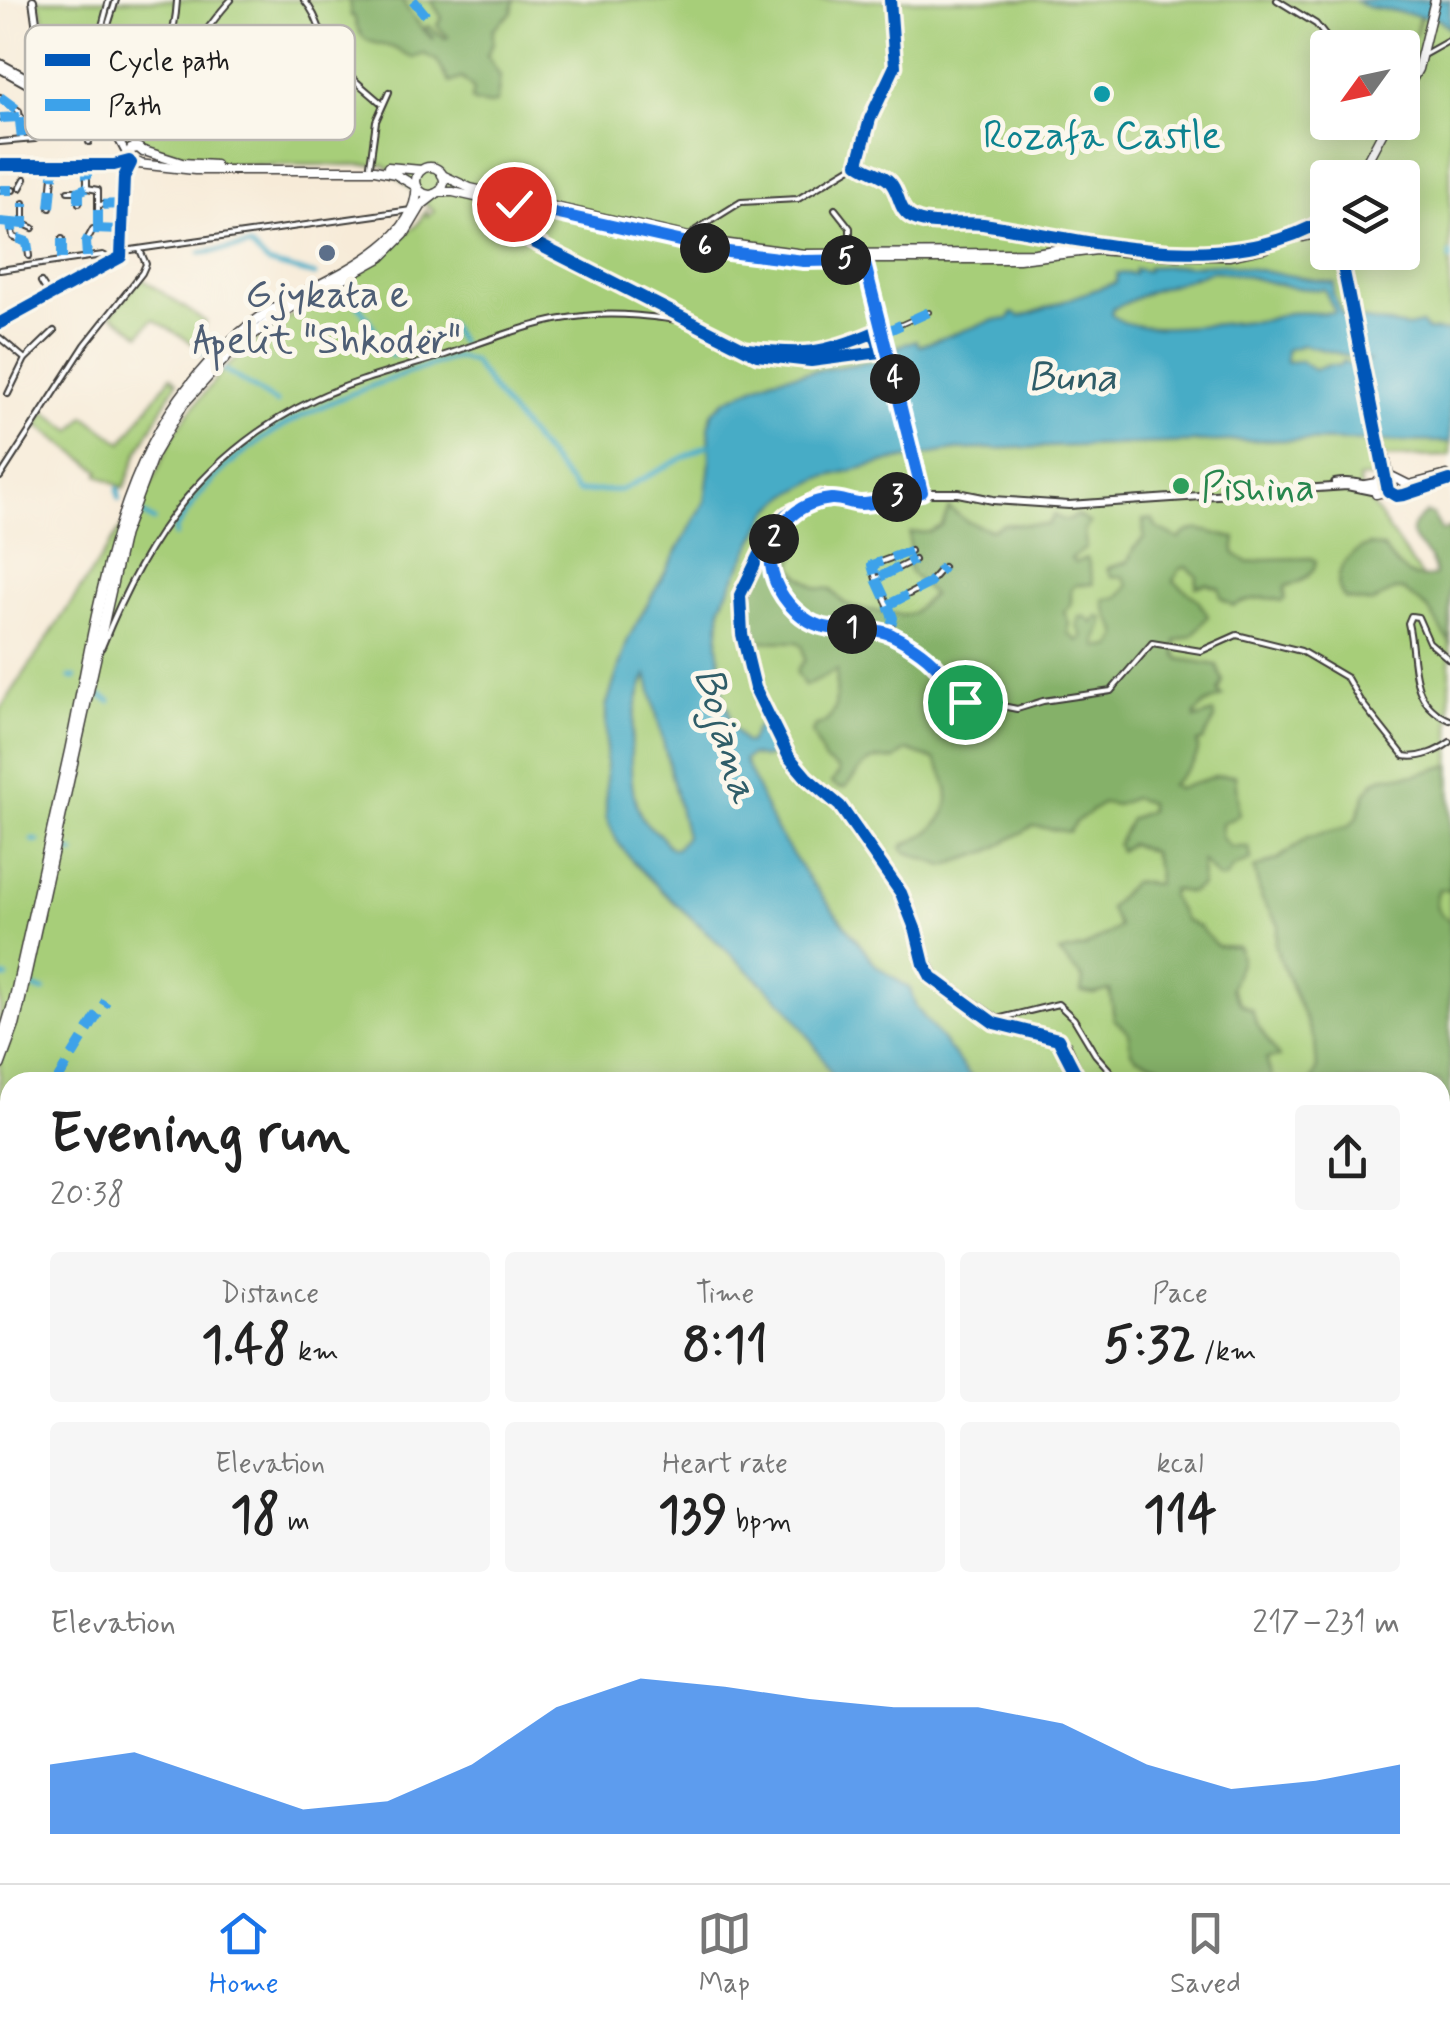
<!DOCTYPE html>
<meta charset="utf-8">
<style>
:root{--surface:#fff;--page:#f6f6f6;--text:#222;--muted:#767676;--line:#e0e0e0;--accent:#1a73e8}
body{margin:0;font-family:Mynerve,sans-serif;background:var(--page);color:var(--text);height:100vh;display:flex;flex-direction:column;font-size:38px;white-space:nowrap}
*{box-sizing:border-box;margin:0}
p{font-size:32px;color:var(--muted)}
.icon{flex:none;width:55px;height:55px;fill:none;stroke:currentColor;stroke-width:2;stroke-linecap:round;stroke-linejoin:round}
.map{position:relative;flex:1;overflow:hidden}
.panel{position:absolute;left:0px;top:1072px;width:1450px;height:812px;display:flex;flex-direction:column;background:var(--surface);border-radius:30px 30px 0 0;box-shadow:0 5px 25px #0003}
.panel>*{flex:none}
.needle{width:65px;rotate:237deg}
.controls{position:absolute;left:1310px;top:30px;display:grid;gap:20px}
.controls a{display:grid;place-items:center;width:110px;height:110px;border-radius:10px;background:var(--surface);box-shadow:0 5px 25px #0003;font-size:50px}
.pin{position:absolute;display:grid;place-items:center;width:85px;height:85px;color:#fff;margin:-42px;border:5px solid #fff;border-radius:50%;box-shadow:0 2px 10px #0007}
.km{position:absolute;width:50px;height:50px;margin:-25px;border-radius:50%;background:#222;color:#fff;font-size:28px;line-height:50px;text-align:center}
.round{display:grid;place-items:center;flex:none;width:105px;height:105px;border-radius:10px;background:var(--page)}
.headline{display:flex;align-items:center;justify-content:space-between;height:170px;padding:0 50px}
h1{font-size:55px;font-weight:700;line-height:75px}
.figures{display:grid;grid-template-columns:repeat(3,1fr);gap:15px;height:170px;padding:10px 50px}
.figures div{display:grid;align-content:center;border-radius:10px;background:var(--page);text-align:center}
.figures b{font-size:50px;font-weight:700}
.figures small{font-size:28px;font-weight:400}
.figures p{font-size:28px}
.chart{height:280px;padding:20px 50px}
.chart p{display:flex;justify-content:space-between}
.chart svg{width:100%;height:180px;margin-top:10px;fill:var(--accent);opacity:.7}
.dock{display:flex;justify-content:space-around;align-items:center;height:140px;border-top:2px solid var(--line);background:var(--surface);font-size:28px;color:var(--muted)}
.dock a{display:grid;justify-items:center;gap:5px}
.dock .on{color:var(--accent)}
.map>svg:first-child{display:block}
.green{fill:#a7ce79;stroke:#62754a;stroke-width:2.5;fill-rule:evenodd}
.forest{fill:#85b169;stroke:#506642;stroke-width:2.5}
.water{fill:#46acc6;stroke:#316471;stroke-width:2.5;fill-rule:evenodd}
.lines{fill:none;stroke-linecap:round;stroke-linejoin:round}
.stream{stroke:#46acc6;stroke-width:2.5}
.canal{stroke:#46acc6;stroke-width:5}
.pedestrian-casing{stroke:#3d3b38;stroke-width:6}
.minor-casing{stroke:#3d3b38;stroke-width:8}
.secondary-casing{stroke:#3d3b38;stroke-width:10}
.primary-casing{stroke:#3d3b38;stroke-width:11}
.trunk-casing{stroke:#3d3b38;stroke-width:12}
.pedestrian{stroke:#fff;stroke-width:2.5}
.minor{stroke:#fff;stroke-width:4}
.secondary{stroke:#fff;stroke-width:6}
.primary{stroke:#fff;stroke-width:8}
.trunk{stroke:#fff;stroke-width:9}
.quiet{stroke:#3da2ea;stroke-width:10;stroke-dasharray:20 10;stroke-linecap:butt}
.cycleway-casing{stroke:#fbf7ec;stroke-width:19}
.cycleway{stroke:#0057b8;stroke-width:12}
.route-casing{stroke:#fff;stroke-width:20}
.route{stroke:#1a73e8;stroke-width:12}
.culture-dot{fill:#0f9aa8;stroke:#fbf7ec;stroke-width:4}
.service-dot{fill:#5c6f8a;stroke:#fbf7ec;stroke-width:4}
.leisure-dot{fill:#2e9e5b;stroke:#fbf7ec;stroke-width:4}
.labels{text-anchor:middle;stroke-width:10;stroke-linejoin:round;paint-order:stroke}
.culture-label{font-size:40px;fill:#0d838f;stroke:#fbf7ec}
.service-label{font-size:40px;fill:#4e5e75;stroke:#fbf7ec}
.leisure-label{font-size:40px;fill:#27864d;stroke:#fbf7ec;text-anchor:start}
.water-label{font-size:42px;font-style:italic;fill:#2f5d68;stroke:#fbf7ec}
.key{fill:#fbf7ec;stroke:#b8b5ae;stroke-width:2.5}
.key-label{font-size:28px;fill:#1c1c1c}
</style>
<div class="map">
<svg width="1450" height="1883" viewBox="0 0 1450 1883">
<rect width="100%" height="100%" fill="#fbf7ec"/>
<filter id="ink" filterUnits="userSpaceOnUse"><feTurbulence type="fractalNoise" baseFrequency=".01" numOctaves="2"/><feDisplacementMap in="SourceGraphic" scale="20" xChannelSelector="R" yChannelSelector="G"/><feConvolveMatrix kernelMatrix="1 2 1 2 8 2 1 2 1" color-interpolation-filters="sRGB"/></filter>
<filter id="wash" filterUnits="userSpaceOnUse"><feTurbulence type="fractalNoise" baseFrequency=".0048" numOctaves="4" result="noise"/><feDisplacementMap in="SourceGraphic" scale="40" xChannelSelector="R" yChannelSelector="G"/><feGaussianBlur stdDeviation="2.25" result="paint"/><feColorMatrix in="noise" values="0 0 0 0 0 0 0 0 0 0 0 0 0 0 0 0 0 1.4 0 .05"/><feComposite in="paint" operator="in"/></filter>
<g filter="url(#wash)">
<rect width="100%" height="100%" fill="#f7ebd8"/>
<g class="green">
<path d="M37 0H1402L1420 11 1415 37 1423 10 1450 0V456L1378 458 1380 471 1376 477 1359 478 1361 489 1450 618V1883H0V710L153 480 175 431 220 373 267 331 323 296 417 225 426 210 427 216 434 211 384 165H224L134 143 47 78 43 15ZM1328 48H1402V122H1328ZM1328 178H1402V252H1328ZM10 1082H1440V1875H10Z"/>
<path d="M141 278 206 322 195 345 153 319 140 334 111 314Z"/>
<path d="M171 376 177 382 138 452 124 488 98 475 100 471 37 425 45 411 72 431 85 416 122 443Z"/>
</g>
<g class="forest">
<path d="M349 0H402C407 10 426 34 433 39L434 37 423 28 429 26 445 38 448 37 437 25 442 18 431 0H514L512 12 493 29V43L487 55 500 76 497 102 489 105 474 102 471 100 473 89 462 78 450 83 437 61 424 54 414 58C406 55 398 49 391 47 369 41 360 44 354 16H351Z"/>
<path d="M949 508 968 522 991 530 1003 524 1048 525 1054 515C1063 521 1068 523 1076 515L1090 523 1084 530 1086 548 1071 559 1075 563 1086 558 1088 560 1093 584 1076 585 1071 589V604L1064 612 1069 623 1068 633 1078 641 1083 637 1077 626 1079 617H1086L1093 623 1098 616 1104 619 1097 640 1098 647H1112L1118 635C1115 623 1103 611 1104 600L1118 597 1128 586 1124 577 1111 576 1107 568 1128 562 1133 549 1144 538 1143 520 1152 519 1157 528 1179 539C1195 520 1213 536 1236 538L1234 553 1249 563 1268 559 1311 558 1316 561C1314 576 1299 584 1285 586V599L1281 601C1266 595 1247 599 1233 606L1221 598 1219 588 1206 584 1196 587 1197 576 1187 567 1180 569 1174 581 1197 599 1208 616 1193 635 1176 641V655L1180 659 1217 665 1223 681 1218 692 1223 696 1205 704 1195 714V719L1213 713 1215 719 1203 740 1197 742C1203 760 1182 773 1171 785L1177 789 1215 776 1235 775 1239 815 1222 824 1221 837 1230 847H1249L1251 860 1233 867 1225 879H1219L1202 861 1201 886 1190 893 1172 889 1171 896 1185 921 1198 926 1217 946 1239 947 1241 960 1231 988 1240 1003 1252 1010 1256 1023 1279 1057 1266 1059 1273 1082H1185L1171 1069 1136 1057 1131 1052 1128 1032 1114 1019 1110 990 1094 994 1081 992 1083 979 1059 953 1085 947 1119 927 1109 908 1133 882 1157 884 1158 871 1152 852 1130 844 1120 851 1117 845 1130 819 1149 811V803L1133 798 1117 805 1103 803 1077 821 1069 832 1033 826 990 851 944 866 906 852 902 847 904 845C947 827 961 802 935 760L907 750 894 760C868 754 861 768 846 787L840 788 831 783 839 773 838 769 825 761 812 733 814 727C842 720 835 694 837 670L805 686 796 671 805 660 802 645 797 642 750 641C738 600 760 554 793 528L796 533 791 549 798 551 792 565 799 575 817 588 830 589 844 603 856 608 902 615 912 613 932 595 909 571 910 533 929 532 942 525Z"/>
<path d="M1426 513 1433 515 1442 531 1450 528V643L1428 609 1403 590H1395L1372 603 1345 599C1328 577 1347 552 1370 545L1383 548C1396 566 1411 585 1435 575 1436 546 1389 541 1426 513Z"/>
<path d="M1450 765V891L1439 889C1433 904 1436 913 1450 921V1358L1440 1360V1082H1311L1317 1069 1315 1042 1279 957 1275 945 1279 925 1261 898 1254 869 1278 859 1308 837 1347 827 1357 818 1366 792 1375 781 1386 776 1415 775Z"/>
</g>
<g class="water">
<path d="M1354 0H1450V29L1439 19 1368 7Z"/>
<path d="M1223 264 1334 283 1333 293 1343 316 1407 327 1421 324 1427 330 1450 332V442L1259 440 955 450 891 461 821 478 785 497 768 513 721 605 718 643 724 705 728 707 731 725 745 743H749L756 728 764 721 779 753 764 758 751 755 744 760 776 830 806 875 876 965 910 989 916 1007 975 1082H835L818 1050 788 1007 658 887 632 861 617 841 606 817V707L628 639 705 501 710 463 709 423 713 411 726 400 773 378 886 359 896 354V347L916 340 919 346 994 320 1008 319 1013 313 1020 317C1053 307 1083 292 1116 283L1117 273 1134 274 1135 269 1147 271 1148 267ZM1212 271C1251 273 1285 292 1324 289L1335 312C1320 315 1304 311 1288 313 1278 315 1268 321 1257 321 1225 321 1133 339 1111 314L1113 309 1149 292ZM1303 345 1371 361 1356 360 1350 365 1344 361 1339 366 1329 365 1314 370 1300 361 1286 362V350ZM647 675 686 836 676 849C665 847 667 843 660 835 654 829 648 827 643 819 623 785 630 709 647 675Z"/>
<path d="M165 1875H1256L1255 1883H175Z"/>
</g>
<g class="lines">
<g class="stream">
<path d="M1440 1311 1450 1305"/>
<path d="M1440 1727 1450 1724"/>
</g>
<g class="canal">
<path d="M201 253 250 246 268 263 315 275"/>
<path d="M1450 255V259"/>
<path d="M338 287 358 304 392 356"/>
<path d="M447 323 460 342"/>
<path d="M197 350 202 353"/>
<path d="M225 370 277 403"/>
<path d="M118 489 119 499"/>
<path d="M138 511 154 521"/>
<path d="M175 535V529C184 517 193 503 202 492 267 416 365 388 456 357L472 361 504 405 577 492 621 490 708 445"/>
<path d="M70 677 75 678"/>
<path d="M101 696 110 701"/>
<path d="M32 840 38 841"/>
<path d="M65 850 74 853"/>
<path d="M2 977 7 978"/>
<path d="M34 988 44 991"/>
<path d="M0 1185 10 1197"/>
</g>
</g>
</g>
<g filter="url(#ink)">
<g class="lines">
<defs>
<g id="pedestrian">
<path d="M488 219 757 355 811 361 880 352 875 332C821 355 803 355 747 349"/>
<path d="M884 332 929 312"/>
<path d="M887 349 922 492"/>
</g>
<g id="minor">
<path d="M304 0C317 15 318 27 326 44 337 68 362 86 382 104"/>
<path d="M1277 0 1316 24 1335 48"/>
<path d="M104 38 116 0"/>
<path d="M1425 54 1450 40"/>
<path d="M140 78C168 60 175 33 177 1"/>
<path d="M54 87 102 56 101 30 109 0"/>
<path d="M0 97 19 111 22 140"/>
<path d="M82 107C103 78 139 86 167 70 194 55 210 21 231 0"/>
<path d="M72 110 70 115 77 123 89 126"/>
<path d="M44 114 35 118V135L44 134V114L56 101"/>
<path d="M0 118 21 117"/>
<path d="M0 142 35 139V135"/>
<path d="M89 142V127"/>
<path d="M858 163 888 180 901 207 917 220 977 223 1097 241"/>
<path d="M370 165 376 121 389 92"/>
<path d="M20 188 25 179"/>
<path d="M87 188 98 190V203"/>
<path d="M0 190H13"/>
<path d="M68 191H79"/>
<path d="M79 203V191L87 188V165"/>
<path d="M50 208 54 166"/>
<path d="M835 209 850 228V253"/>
<path d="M0 222 11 223 13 237 27 242 29 256"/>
<path d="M11 223 24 224V203"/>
<path d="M24 224 33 228"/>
<path d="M98 230V205L112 204"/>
<path d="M690 237 696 230 741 202 798 199 858 163 870 119 895 66 890 0"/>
<path d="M62 239V259"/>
<path d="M124 251 411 210"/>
<path d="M87 257 86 242 93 229 112 230"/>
<path d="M864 261 887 348"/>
<path d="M0 270 103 255 113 260"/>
<path d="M41 282 49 295"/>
<path d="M0 338 25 359"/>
<path d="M8 394 25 359 54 331"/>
<path d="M0 477 85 345 142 273 146 264 140 250"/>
<path d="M781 528 771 546 773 577 793 610 811 623 825 627 889 634 930 660 955 694 965 701H977L1017 709 1043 701 1111 691 1152 643 1201 651 1237 635 1301 651 1347 678 1359 699 1404 756C1420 759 1438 751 1450 742"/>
<path d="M910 551 872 565 876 579 914 560"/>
<path d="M876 579 888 605 928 584 943 567"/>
<path d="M888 606 893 618 889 634"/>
<path d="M102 647C145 538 205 451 315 399 356 380 401 369 445 355 490 340 536 320 584 316 620 312 655 317 690 322"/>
<path d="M1450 660 1429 642 1418 617 1411 616 1408 623C1417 661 1407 703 1450 720"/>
<path d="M997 1019 1058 1004 1074 1019 1095 1054 1120 1082"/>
<path d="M1292 1883V1875"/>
</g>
<g id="secondary">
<path d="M33 0 44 80"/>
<path d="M0 63 37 83"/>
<path d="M0 69 34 88"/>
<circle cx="44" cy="91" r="10"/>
<path d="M54 90 123 132 139 148"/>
<path d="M51 98 117 136 128 157"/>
<path d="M0 323 121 257 124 177 130 164"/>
<path d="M1335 483C1364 477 1386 499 1414 485"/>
<path d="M1084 1082 1067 1045 1057 1035 1001 1022 935 975 928 962 905 894 843 804 805 771 790 752 758 685 744 623 745 595 770 537 785 519 821 501 837 499 864 504 922 493H958L993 500 1069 505 1347 486 1396 496"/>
<path d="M1283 1883 1285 1875"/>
</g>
<g id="primary">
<path d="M1402 98 1418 69 1435 0"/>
<path d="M141 150 182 163 215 165"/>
<path d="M129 161 131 149 139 148 143 152"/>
<path d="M138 164 195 170H375L395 174 417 187"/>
<path d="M0 165 139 163"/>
<path d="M388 167 421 170"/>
<circle cx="430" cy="181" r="14"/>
<path d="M442 175 470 188 707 241 804 254 1035 253 1101 243 1181 251H1228L1291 237 1328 218"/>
<path d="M1358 178 1388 122"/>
<path d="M438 192H453L700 247 775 259H1019L1097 250 1176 256H1229L1266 248"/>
<path d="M1303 237 1328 231"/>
<path d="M1340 252 1390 479 1388 491 1376 494"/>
<path d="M1391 476 1409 485 1447 475"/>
<path d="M1365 485 1376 483 1384 474"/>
<path d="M1386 487 1396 496 1450 480"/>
</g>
<g id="trunk">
<path d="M0 1047 14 1000C32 916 52 833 70 749 95 629 112 482 190 385 210 360 234 336 261 317 307 285 416 254 417 187"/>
<path d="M0 1065 15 1024 123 535 153 455 183 404 232 350 284 311 381 257 404 234 422 204 435 194"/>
</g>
</defs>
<use href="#pedestrian" class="pedestrian-casing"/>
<use href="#minor" class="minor-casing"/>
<use href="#secondary" class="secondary-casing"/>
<use href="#primary" class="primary-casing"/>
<use href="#trunk" class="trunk-casing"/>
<use href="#pedestrian" class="pedestrian"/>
<use href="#minor" class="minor"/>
<use href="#secondary" class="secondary"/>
<use href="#primary" class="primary"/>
<use href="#trunk" class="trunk"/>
<g class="quiet">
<path d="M413 0 427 17"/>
<path d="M0 97 19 111 22 140"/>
<path d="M72 110 70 115 77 123 89 126"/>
<path d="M44 114 35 118V135L44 134V114L56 101"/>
<path d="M0 118 21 117"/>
<path d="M0 190H13"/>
<path d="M79 203V191L87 188V165"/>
<path d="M50 208 54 165"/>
<path d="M0 222 11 223 13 237 27 242 29 256"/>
<path d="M11 223 24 224V203"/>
<path d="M98 230V205L124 204"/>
<path d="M62 239V261"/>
<path d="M87 257 86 242 93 229 124 230"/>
<path d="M883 333 929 312"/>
<path d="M887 348 922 493"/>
<path d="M910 551 872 565 876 579 914 560"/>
<path d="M876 579 888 605 928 584 943 567"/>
<path d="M888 605 893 618 889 634"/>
<path d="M56 1082 106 1001"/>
<path d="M0 1136 10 1129"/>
<path d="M0 1175 10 1183"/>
<path d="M10 1686 4 1692 10 1700"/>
<path d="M0 1726 10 1718"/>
<path d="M0 1835 10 1844"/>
<path d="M1279 1883 1281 1875"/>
</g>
<defs>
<g id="cycleway">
<path d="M890 0 895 66 870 119 858 163C867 171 882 173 890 182 901 194 897 212 915 219 934 227 962 221 983 224 1094 241 1225 280 1328 218"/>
<path d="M0 165H114L129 161"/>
<path d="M488 219 757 355 811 361 880 352 875 332C821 355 803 355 747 349"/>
<path d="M1340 252 1388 491 1396 496 1404 495 1450 480"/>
<path d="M0 323 121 257 124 177 131 163"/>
<path d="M827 499 821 497 787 514 773 527 740 595 742 634 755 688 789 757 806 777 840 806 901 893 916 931 924 964 931 977 994 1023 1058 1039 1080 1082"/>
</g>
</defs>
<use href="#cycleway" class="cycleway-casing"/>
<use href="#cycleway" class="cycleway"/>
</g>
</g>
<g class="lines" filter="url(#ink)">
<defs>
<path id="route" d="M514 204 728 252 804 261 864 260 922 492C902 496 881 504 861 504 851 504 841 498 831 499 796 502 768 531 771 565 774 588 789 609 809 621 834 636 866 623 892 635 910 644 929 656 941 672 949 682 953 695 965 702"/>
</defs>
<use href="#route" class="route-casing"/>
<use href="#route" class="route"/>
</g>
<circle class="culture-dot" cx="1102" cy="94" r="10"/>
<circle class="service-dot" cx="327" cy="253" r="10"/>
<circle class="leisure-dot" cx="1181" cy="486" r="10"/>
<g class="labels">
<g class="culture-label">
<text x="1102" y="148">Rozafa Castle</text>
</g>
<g class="service-label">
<text x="327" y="307">Gjykata e<tspan x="327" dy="46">Apelit "Shkodër"</tspan></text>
</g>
<g class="leisure-label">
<text x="1201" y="500">Pishina</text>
</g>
<g class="water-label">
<text x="1072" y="390">Buna</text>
<text transform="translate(728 734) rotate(74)" y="15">Bojana</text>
</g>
</g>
<rect x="25" y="25" width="330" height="115" rx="15" class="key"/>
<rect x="45" y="54" width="45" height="12" fill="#0057b8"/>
<rect x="45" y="99" width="45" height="12" fill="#3da2ea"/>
<g class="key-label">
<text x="108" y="70">Cycle path</text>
<text x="108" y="115">Path</text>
</g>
</svg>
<div class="controls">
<a><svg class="needle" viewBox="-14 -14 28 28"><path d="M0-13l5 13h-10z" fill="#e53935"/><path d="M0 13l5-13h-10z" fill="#767676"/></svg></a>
<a><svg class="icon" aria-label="layers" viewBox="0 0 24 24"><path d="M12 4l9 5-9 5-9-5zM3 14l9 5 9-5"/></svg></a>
</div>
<div class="pin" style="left:965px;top:702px;background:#1e9e55"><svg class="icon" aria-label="arrive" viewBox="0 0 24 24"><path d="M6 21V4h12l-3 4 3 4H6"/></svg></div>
<div class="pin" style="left:514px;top:204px;background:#d93025"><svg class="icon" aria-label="check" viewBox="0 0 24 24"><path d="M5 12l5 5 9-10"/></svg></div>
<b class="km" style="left:852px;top:629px">1</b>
<b class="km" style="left:774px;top:539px">2</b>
<b class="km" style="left:897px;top:497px">3</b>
<b class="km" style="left:895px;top:379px">4</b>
<b class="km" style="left:846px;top:260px">5</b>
<b class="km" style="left:705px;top:248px">6</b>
<section class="panel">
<div class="headline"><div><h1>Evening run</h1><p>20:38</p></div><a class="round"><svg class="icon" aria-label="share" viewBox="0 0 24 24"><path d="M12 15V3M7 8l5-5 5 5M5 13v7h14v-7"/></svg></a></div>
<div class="figures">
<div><p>Distance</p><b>1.48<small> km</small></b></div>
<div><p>Time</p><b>8:11</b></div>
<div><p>Pace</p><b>5:32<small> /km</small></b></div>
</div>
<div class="figures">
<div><p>Elevation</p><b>18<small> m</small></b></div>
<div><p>Heart rate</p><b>139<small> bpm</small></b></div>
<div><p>kcal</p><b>114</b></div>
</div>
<div class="chart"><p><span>Elevation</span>217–231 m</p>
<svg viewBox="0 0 160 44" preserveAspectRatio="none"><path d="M0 44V27L10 24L20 31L30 38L40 36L50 27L60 13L70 6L80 8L90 11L100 13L110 13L120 17L130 27L140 33L150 31L160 27V44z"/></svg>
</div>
</section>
</div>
<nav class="dock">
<a class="on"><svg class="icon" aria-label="home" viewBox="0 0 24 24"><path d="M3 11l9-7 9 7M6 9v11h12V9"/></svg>Home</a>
<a><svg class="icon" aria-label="map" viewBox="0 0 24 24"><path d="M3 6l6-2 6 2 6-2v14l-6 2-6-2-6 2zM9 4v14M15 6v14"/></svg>Map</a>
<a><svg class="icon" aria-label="saved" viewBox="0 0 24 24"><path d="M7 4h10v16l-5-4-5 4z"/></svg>Saved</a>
</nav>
